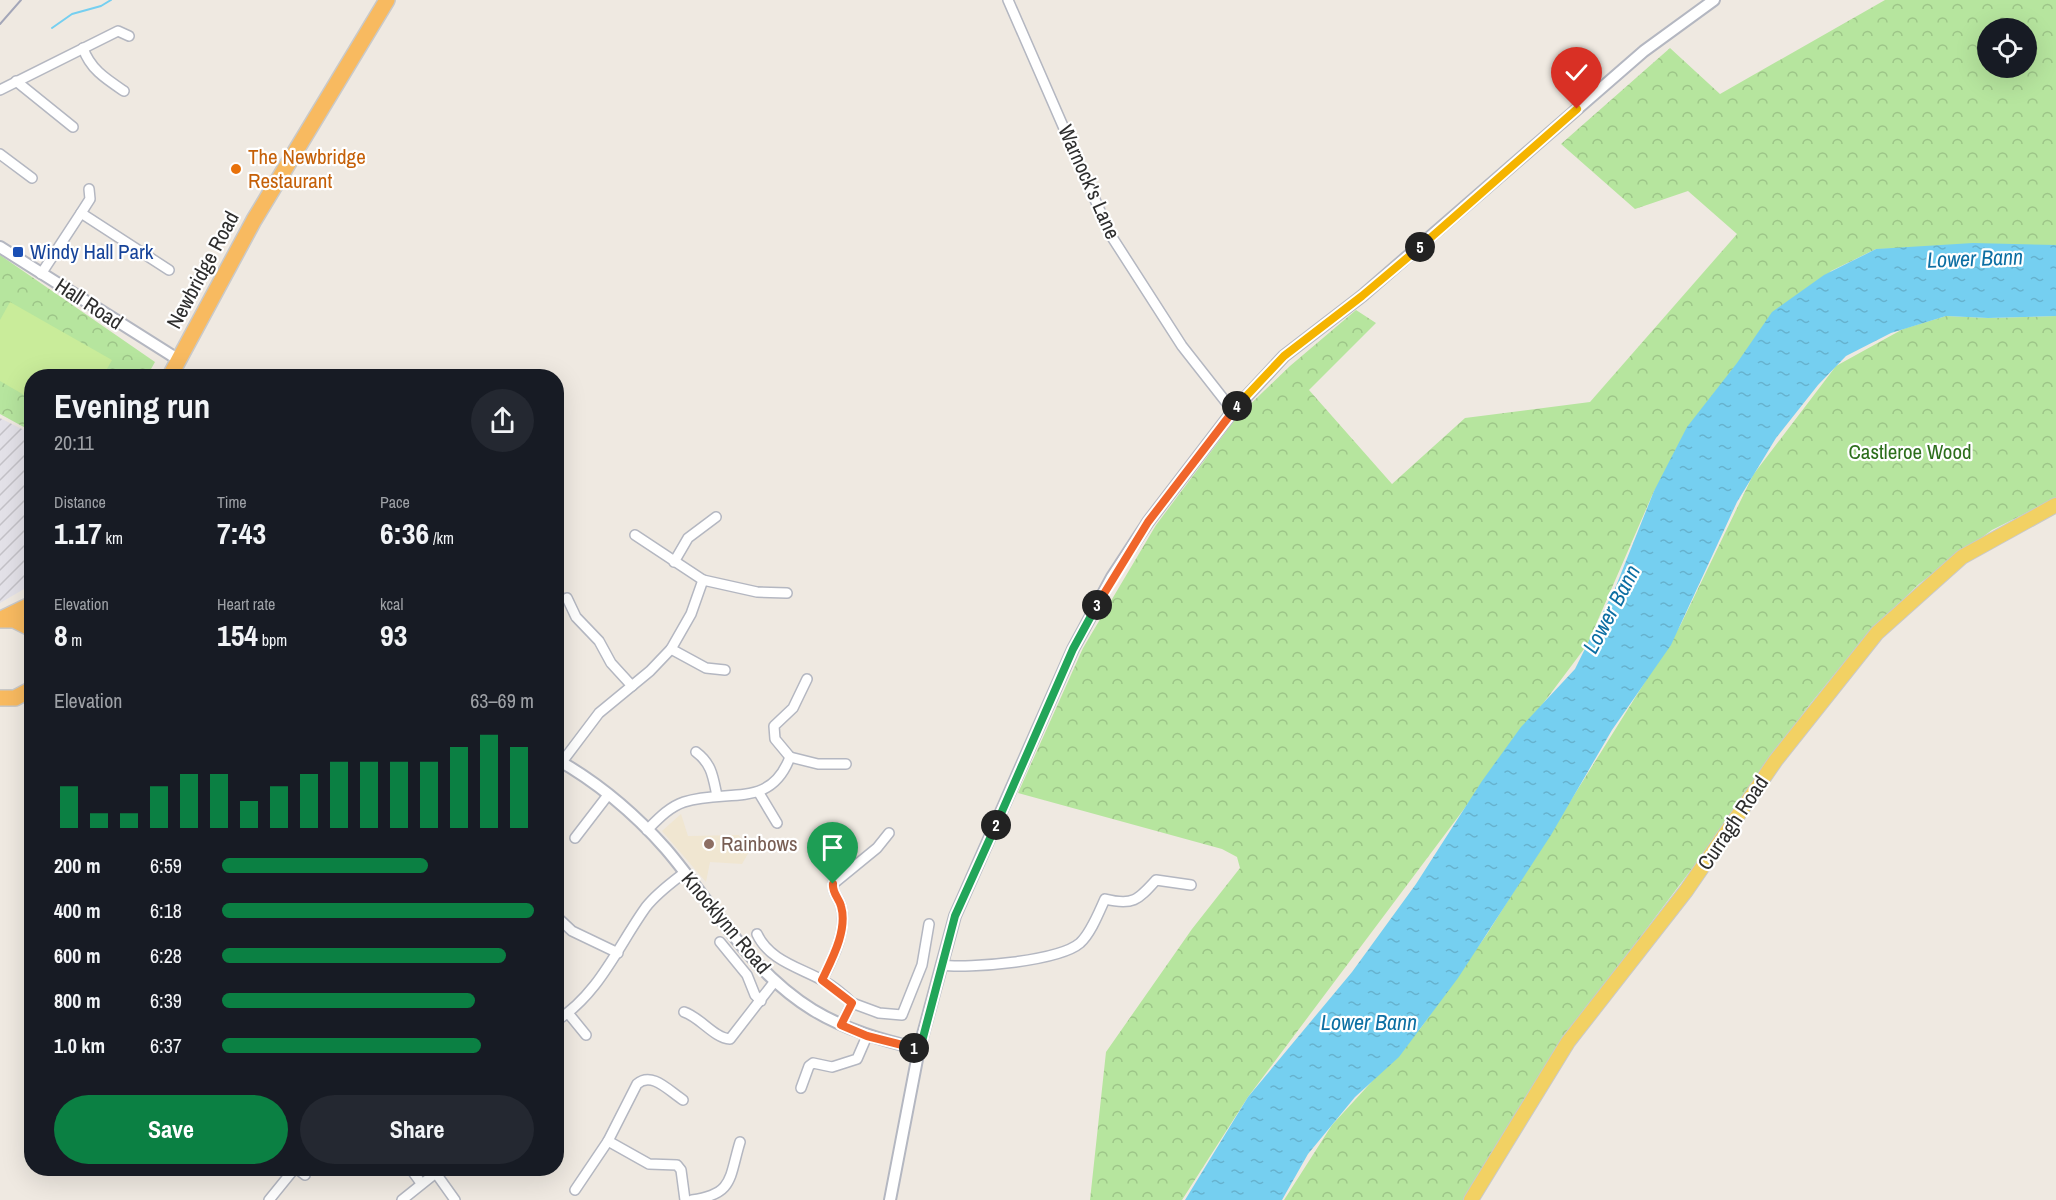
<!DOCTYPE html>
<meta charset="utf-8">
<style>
:root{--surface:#171b24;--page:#242831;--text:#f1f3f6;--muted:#9ea1a6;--accent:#0b8043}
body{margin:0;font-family:"Archivo Narrow",sans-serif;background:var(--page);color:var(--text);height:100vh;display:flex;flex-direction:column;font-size:22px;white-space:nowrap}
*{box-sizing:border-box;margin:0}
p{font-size:20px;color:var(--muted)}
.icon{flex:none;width:33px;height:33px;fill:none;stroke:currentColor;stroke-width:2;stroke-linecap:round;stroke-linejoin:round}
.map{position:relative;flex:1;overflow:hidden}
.panel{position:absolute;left:24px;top:369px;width:540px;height:807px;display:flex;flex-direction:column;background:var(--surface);border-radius:24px;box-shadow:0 6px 24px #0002}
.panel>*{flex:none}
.controls{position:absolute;left:1977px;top:18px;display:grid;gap:12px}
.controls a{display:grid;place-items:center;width:60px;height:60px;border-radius:50%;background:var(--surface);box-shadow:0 6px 24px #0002;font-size:30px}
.pin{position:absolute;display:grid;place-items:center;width:51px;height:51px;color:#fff;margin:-62px -26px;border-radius:50% 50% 50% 0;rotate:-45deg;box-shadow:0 0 6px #0007}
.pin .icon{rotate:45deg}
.km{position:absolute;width:30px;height:30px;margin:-15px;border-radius:50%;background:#222;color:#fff;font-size:16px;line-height:30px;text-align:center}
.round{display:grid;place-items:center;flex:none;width:63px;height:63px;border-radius:32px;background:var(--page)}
.summary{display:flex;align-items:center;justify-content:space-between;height:102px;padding:0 30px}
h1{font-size:33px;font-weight:700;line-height:45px}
.metrics{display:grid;grid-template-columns:repeat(3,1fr);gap:9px;height:102px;padding:6px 30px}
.metrics div{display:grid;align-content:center}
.metrics b{font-size:30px;font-weight:700}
.metrics small{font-size:16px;font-weight:400}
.metrics p{font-size:16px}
.chart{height:168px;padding:12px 30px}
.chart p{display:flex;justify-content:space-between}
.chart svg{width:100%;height:108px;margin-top:6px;stroke:var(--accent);stroke-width:6}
.primary-button{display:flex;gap:12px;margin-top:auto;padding:12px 30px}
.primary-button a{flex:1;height:69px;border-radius:36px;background:var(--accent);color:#fff;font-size:24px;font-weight:700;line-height:69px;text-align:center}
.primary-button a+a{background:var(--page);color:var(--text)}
ul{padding:0 30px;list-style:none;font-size:20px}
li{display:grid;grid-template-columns:96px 72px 1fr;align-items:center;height:45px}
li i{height:15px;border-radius:8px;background:var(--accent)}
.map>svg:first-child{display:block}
.industrial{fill:url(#industrial-furrows)}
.education{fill:#f0e6d1}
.forest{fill:url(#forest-crowns);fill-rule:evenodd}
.pitch{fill:#c9ec9a}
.water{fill:url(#water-ripples)}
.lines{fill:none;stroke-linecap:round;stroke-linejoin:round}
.stream{stroke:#75cff0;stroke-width:2}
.minor-casing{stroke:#b4b7c1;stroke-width:12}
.tertiary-casing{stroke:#b4b7c1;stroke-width:14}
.primary-casing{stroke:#c9c9c9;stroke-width:16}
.trunk-casing{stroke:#c9c9c9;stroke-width:18}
.minor{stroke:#fff;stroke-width:9}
.tertiary{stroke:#fff;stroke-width:10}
.primary{stroke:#f2d163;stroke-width:14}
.trunk{stroke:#f8ba60;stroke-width:15}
.rail{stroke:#a3a6b8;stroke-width:2}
.split-1-casing{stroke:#fff;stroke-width:12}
.split-2-casing{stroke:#fff;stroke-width:12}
.split-3-casing{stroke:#fff;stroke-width:12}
.split-4-casing{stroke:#fff;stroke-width:12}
.split-5-casing{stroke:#fff;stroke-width:12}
.split-6-casing{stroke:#fff;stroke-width:12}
.split-1{stroke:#f0652b;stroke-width:8}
.split-2{stroke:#22a559;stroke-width:8}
.split-3{stroke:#22a559;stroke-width:8}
.split-4{stroke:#f0652b;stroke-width:8}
.split-5{stroke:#f5b400;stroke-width:8}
.split-6{stroke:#f5b400;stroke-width:8}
.food-dot{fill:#e8710a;stroke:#fff;stroke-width:2}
.transit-dot{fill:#1a4fb4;stroke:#fff;stroke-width:2}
.education-dot{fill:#8d6e63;stroke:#fff;stroke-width:2}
.labels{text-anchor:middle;stroke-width:4.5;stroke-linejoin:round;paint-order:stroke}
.food-label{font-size:21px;fill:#c56008;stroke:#fff;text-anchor:start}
.street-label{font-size:21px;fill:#2e2e2e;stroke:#fff}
.transit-label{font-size:21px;fill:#164399;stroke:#fff;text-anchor:start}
.park-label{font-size:21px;fill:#2c6e1b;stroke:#fff}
.education-label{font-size:21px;fill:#785e54;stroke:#fff;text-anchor:start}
.water-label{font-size:22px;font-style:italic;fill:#0d6fa3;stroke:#fff}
</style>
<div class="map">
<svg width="2056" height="1200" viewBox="0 0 2056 1200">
<defs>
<pattern id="industrial-furrows" width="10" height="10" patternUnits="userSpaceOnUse" patternTransform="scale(1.5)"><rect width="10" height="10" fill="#e3e1e8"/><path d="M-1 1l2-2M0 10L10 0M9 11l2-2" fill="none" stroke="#c3c1c7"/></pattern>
<pattern id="forest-crowns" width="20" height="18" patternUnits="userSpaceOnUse" patternTransform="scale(1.5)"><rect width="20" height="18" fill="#b6e59e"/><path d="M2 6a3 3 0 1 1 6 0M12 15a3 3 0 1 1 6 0" fill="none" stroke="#9dc588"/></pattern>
<pattern id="water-ripples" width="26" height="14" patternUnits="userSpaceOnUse" patternTransform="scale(1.5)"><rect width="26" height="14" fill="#75cff0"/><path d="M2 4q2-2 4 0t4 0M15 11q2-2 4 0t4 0" fill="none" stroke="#66b2ce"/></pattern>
</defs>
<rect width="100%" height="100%" fill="#efe9e1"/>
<path class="industrial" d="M0 418 32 434 31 585 0 603Z"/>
<path class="education" d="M681 814 688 836 739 835 749 852 742 864 710 862 706 882 662 831Z"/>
<g class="forest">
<path d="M1885 0H2056V246L1876 249 1831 271 1654 491 1587 645 1248 1097 1182 1200H1090L1106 1052 1192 929 1240 868 1237 857 1222 849 1018 793 1083 648 1156 525 1237 417 1290 366 1356 310 1376 323 1309 390 1392 484 1465 418 1590 402 1737 234 1688 191 1635 209 1561 144 1670 48 1720 94ZM1988 28H2026V68H1988Z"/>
<path d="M0 255 155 362 147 376H32L31 431 0 414Z"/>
<path d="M1946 316 1988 318 2056 316V498L1992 530 1919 584 1863 639 1807 708 1700 858 1555 1050 1463 1200H1284L1332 1125 1420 1029 1487 934 1680 626 1753 475 1836 366 1903 329Z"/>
</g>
<path class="pitch" d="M10 302 112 360 103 376H32L31 399 0 381V320Z"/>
<path class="water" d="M1973 243 2056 245V316L1988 318 1946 316 1891 333 1846 356 1818 385 1776 438 1737 502 1671 645 1612 730 1551 835 1458 978 1399 1057 1355 1097 1308 1154 1282 1200H1185L1248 1097 1352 972 1416 884 1482 781 1521 727 1575 669 1616 586 1654 491 1687 427 1737 363 1772 312 1824 275 1876 249Z"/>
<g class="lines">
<path class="stream" d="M52 28 72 14 101 6 111 0"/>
<defs>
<g id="minor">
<path d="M1008 0 1110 234 1182 346 1233 411"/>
<path d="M83 48C90 69 106 79 124 91"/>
<path d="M16 81 73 127"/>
<path d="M0 90 118 31 129 36"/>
<path d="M0 154 32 178"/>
<path d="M81 213 90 199 89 189"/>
<path d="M41 274 81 213 169 270"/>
<path d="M635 535 703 580"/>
<path d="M674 562 688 538 716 517"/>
<path d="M567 598 576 617 599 641 611 663 632 686"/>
<path d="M671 649 706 668 725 670"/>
<path d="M696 752C712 764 713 777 717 796"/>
<path d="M790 757 775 739 774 726 793 708 807 679"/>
<path d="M562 762 599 713 650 671 671 649 691 614 703 580 757 592 787 593"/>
<path d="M759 793 777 823"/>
<path d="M647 830C658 819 669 807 684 802 728 788 770 810 790 757L818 764H846"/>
<path d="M575 838 608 795"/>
<path d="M556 916 572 931 618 953"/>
<path d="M757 934C769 960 798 967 822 980 833 986 843 994 852 1003"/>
<path d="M720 942 747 975 755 995 761 1001"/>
<path d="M941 965C969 969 1059 961 1080 943 1091 933 1099 912 1105 899 1133 906 1138 900 1156 880L1191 885"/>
<path d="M822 980C832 960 848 930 841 906 839 898 832 893 833 884L877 848 889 833"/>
<path d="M684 1012C700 1017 714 1038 730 1039L775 981"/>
<path d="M568 1013 586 1035"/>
<path d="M556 1021C599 994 618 946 646 907 657 893 671 883 684 873"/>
<path d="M841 1025 852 1003 879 1013 902 1015 922 965 929 924"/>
<path d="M801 1088 809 1066 813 1063 832 1067 857 1059 867 1036"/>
<path d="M608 1141 649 1164 677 1165 681 1170 685 1200"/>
<path d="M296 1168 305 1175"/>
<path d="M410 1168 421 1183"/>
<path d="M435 1172 455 1200"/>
<path d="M575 1190 608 1141 637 1084C652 1071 669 1091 683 1100"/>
<path d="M269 1200 295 1168"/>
<path d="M402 1200 442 1168"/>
<path d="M692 1200C734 1194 729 1178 740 1142"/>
</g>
<g id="tertiary">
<path d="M0 247 179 360"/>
<path d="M556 759C597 782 635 814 666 849 713 904 749 971 813 1010 846 1030 882 1040 919 1049"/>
<path d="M890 1200 919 1049 955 916 1073 649 1112 577 1148 522 1233 411 1284 356 1362 296 1644 51 1714 0"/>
</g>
<path id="primary" d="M1471 1200 1568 1042 1686 891 1776 760 1877 633 1962 557 2056 505"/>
<g id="trunk">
<path d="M170 376 254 220 387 0"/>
<path d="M1 619 32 604"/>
<path d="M0 620H14L32 629"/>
<path d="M0 698H15L32 689"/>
</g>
</defs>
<use href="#minor" class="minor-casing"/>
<use href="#tertiary" class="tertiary-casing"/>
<use href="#primary" class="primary-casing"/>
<use href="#trunk" class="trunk-casing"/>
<use href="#minor" class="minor"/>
<use href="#tertiary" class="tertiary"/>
<use href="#primary" class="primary"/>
<use href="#trunk" class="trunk"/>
<path class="rail" d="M0 24 21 0"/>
</g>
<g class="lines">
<defs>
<path id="split-1" d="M833 884C832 893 839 898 841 906 848 930 832 959 822 980L852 1003 841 1025 867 1036 914 1048"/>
<path id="split-2" d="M914 1048 920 1049 955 916 996 825"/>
<path id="split-3" d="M996 825 1073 649 1097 605"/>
<path id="split-4" d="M1097 605 1148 522 1237 406"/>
<path id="split-5" d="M1237 406 1284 356 1362 296 1420 247"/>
<path id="split-6" d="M1420 247 1577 109"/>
</defs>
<use href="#split-1" class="split-1-casing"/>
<use href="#split-2" class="split-2-casing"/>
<use href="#split-3" class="split-3-casing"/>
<use href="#split-4" class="split-4-casing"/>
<use href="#split-5" class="split-5-casing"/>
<use href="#split-6" class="split-6-casing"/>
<use href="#split-1" class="split-1"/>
<use href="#split-2" class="split-2"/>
<use href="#split-3" class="split-3"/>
<use href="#split-4" class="split-4"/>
<use href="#split-5" class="split-5"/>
<use href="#split-6" class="split-6"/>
</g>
<circle class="food-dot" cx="236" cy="169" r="6"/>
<rect class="transit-dot" x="12" y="246" width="12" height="12" rx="3"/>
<circle class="education-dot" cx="709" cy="844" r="6"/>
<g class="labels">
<g class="food-label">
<text x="248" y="164">The Newbridge<tspan x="248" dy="24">Restaurant</tspan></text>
</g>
<g class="street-label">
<text transform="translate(1089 182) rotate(66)" y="7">Warnock's Lane</text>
<text transform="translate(203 270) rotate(-62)" y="7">Newbridge Road</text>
<text transform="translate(89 304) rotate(33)" y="7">Hall Road</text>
<text transform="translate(1733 823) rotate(-56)" y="7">Curragh Road</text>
<text transform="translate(726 923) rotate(50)" y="7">Knocklynn Road</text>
</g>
<g class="transit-label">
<text x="30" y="259">Windy Hall Park</text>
</g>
<g class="park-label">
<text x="1910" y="459">Castleroe Wood</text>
</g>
<g class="education-label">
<text x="721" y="851">Rainbows</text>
</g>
<g class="water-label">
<text transform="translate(1975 258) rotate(-2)" y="8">Lower Bann</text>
<text transform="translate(1611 609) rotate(-62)" y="8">Lower Bann</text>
<text x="1369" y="1030">Lower Bann</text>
</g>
</g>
</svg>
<div class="controls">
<a><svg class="icon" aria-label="locate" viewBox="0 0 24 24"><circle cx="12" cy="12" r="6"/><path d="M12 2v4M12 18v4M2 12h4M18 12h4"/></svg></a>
</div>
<div class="pin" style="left:833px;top:884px;background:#1e9e55"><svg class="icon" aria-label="arrive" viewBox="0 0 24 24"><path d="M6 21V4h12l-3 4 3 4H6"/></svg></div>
<div class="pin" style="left:1577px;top:109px;background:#d93025"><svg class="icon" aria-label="check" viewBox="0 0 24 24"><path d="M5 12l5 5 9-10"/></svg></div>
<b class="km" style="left:914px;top:1048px">1</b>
<b class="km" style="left:996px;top:825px">2</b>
<b class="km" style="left:1097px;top:605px">3</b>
<b class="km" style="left:1237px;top:406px">4</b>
<b class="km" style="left:1420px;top:247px">5</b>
<section class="panel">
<div class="summary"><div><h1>Evening run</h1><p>20:11</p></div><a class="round"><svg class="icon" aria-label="share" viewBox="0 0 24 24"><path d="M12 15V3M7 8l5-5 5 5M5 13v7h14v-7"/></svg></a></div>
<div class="metrics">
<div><p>Distance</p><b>1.17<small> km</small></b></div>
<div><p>Time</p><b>7:43</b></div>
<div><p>Pace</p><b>6:36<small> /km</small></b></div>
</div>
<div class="metrics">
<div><p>Elevation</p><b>8<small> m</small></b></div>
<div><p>Heart rate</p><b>154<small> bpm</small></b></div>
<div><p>kcal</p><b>93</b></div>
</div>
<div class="chart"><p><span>Elevation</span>63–69 m</p>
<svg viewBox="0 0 160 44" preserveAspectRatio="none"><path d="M5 44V27M15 44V38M25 44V38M35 44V27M45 44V22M55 44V22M65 44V33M75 44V27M85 44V22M95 44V17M105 44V17M115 44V17M125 44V17M135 44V11M145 44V6M155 44V11"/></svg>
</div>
<ul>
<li><b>200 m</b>6:59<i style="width:66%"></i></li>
<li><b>400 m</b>6:18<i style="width:100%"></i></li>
<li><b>600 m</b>6:28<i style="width:91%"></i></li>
<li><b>800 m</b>6:39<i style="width:81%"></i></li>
<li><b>1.0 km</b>6:37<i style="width:83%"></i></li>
</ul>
<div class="primary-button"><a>Save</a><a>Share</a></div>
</section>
</div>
